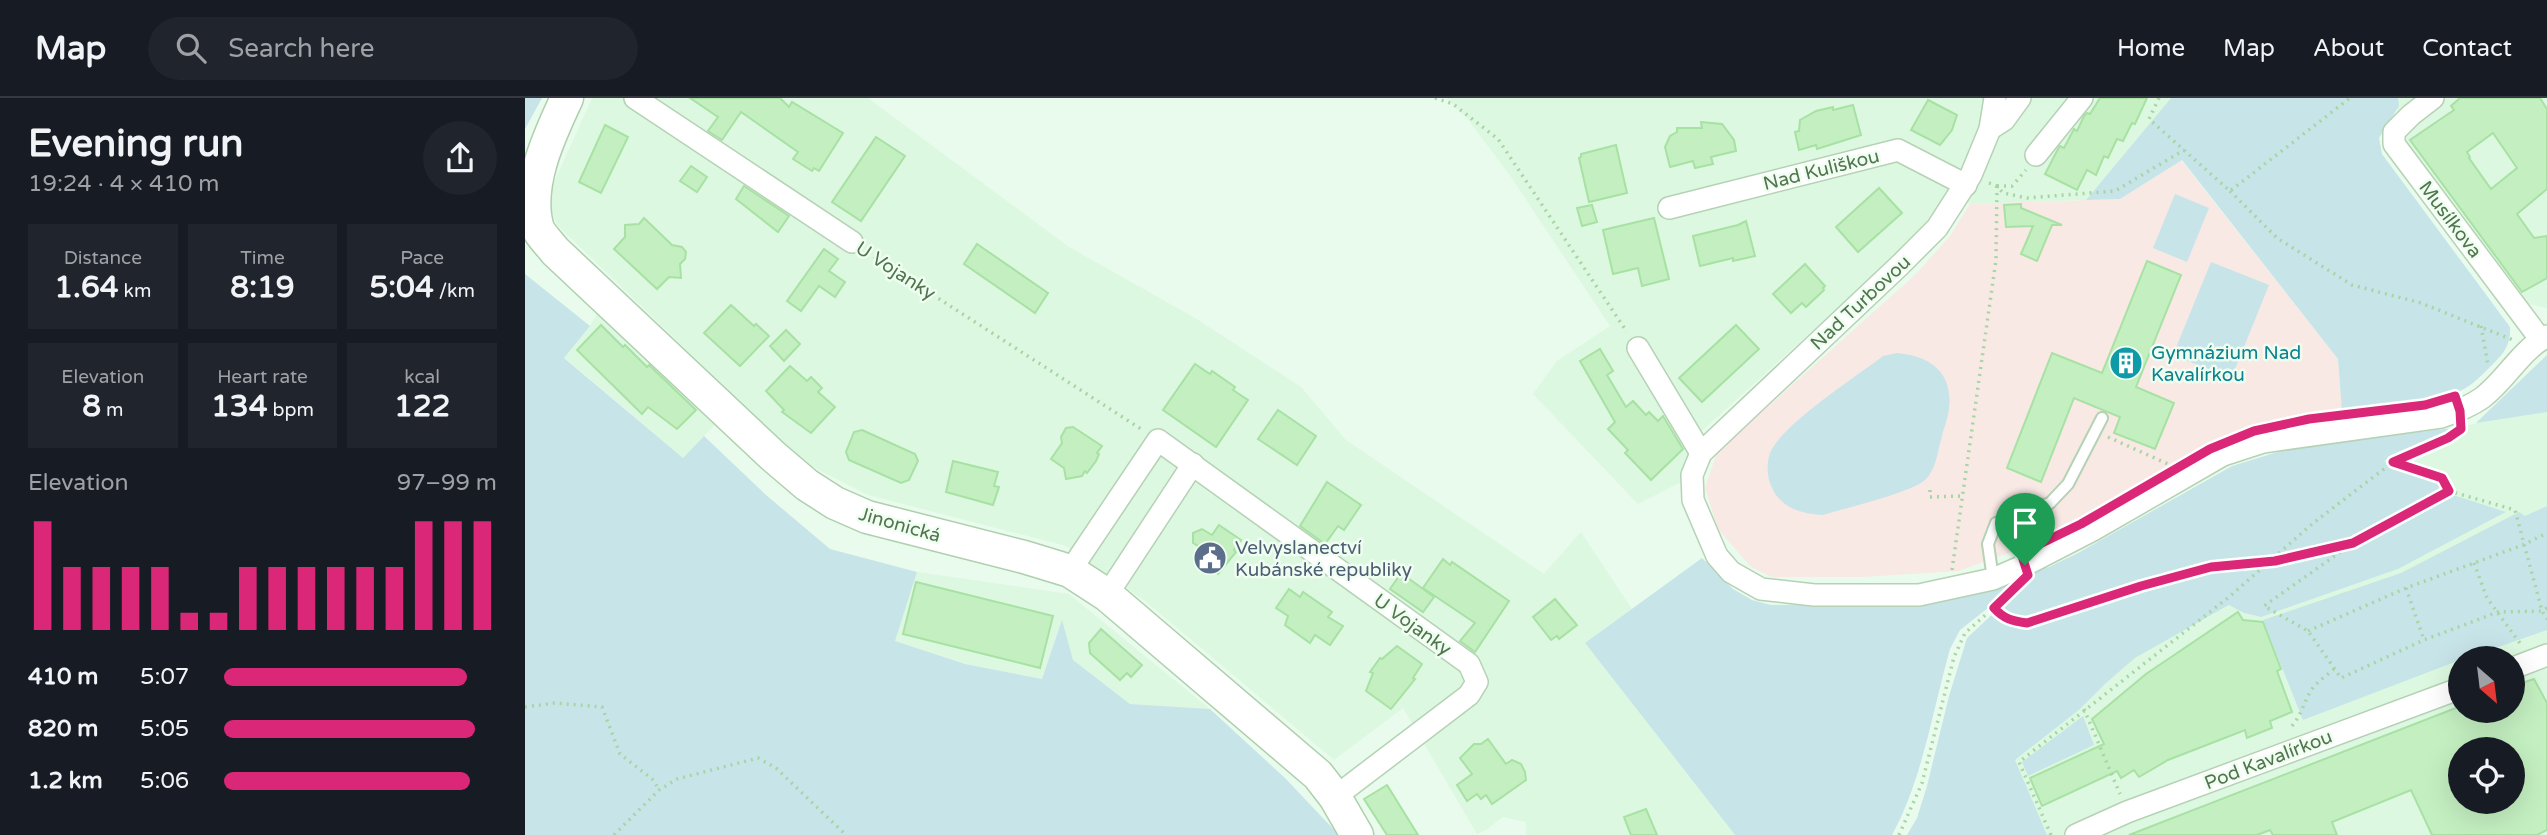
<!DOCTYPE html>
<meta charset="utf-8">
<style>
:root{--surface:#171b24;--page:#20242c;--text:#f1f3f6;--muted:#9ea1a6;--line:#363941;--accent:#db2777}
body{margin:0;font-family:"Varela Round",sans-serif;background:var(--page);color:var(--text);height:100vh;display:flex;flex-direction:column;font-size:26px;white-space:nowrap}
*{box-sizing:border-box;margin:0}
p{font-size:23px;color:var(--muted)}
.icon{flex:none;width:38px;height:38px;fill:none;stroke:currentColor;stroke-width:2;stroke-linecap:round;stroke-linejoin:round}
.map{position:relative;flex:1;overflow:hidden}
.sheet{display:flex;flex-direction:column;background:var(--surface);width:525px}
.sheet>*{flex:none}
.needle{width:46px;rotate:152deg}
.tools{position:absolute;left:1923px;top:548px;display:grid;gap:14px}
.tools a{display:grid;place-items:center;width:77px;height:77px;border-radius:50%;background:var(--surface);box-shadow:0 7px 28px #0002;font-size:35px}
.pin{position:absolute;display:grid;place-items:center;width:60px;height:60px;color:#fff;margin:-72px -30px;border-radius:50% 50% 50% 0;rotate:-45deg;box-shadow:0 0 7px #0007}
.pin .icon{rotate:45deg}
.round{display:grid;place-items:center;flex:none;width:74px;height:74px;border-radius:37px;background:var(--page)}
.head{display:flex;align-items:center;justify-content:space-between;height:119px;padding:0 28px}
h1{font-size:38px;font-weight:700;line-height:52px}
.stats{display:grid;grid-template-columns:repeat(3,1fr);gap:10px;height:119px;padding:7px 28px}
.stats div{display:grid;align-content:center;border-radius:0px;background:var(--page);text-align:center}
.stats b{font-size:30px;font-weight:700}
.stats small{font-size:19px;font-weight:400}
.stats p{font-size:19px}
.chart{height:196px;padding:14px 28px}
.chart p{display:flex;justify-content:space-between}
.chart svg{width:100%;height:126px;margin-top:7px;stroke:var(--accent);stroke-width:6}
ul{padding:0 28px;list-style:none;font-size:23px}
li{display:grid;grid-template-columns:112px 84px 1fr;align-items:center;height:52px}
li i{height:18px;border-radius:9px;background:var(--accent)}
header{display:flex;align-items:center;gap:42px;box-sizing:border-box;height:98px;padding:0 35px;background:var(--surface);border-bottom:2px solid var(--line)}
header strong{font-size:33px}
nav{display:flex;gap:38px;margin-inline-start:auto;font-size:24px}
.search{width:490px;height:63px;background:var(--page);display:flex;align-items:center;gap:18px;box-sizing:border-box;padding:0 24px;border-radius:38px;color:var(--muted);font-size:26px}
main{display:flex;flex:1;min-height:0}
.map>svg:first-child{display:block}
.residential{fill:#ddf8e0;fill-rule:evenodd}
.education{fill:#f8e9e5}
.green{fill:#c7e4e9}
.building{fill:#c4f0c1;stroke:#a7e1a3;stroke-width:2;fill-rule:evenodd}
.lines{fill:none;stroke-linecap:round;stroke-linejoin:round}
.lane-casing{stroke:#b5d2b5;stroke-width:14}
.street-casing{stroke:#b5d2b5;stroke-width:24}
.secondary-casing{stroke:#add0ad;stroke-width:35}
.path{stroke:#a7d5a4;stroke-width:3.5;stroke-dasharray:2 5;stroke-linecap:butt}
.lane{stroke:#fff;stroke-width:10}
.street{stroke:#fff;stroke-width:21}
.secondary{stroke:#fff;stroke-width:32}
.route-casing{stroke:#fff;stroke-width:14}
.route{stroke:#db2777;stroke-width:9}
.labels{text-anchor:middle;stroke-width:5;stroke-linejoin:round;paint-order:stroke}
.street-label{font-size:19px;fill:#51754d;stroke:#effef1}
.culture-label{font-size:19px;fill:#0d838f;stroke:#effef1;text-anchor:start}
.service-label{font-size:19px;fill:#4e5e75;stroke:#effef1;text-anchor:start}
</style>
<header>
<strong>Map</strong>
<div class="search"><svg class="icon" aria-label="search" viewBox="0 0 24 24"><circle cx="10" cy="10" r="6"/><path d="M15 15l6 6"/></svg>Search here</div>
<nav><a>Home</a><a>Map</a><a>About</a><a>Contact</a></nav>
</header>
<main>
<section class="sheet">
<div class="head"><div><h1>Evening run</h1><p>19:24 · 4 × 410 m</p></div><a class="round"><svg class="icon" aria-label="share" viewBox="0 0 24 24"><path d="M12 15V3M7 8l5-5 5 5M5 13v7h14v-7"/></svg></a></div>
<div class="stats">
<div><p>Distance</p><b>1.64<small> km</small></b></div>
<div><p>Time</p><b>8:19</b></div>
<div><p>Pace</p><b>5:04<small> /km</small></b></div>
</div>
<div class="stats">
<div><p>Elevation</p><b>8<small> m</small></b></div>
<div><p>Heart rate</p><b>134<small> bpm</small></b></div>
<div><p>kcal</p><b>122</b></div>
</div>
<div class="chart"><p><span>Elevation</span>97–99 m</p>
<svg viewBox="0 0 160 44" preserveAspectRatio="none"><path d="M5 44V6M15 44V22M25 44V22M35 44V22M45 44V22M55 44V38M65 44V38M75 44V22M85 44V22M95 44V22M105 44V22M115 44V22M125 44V22M135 44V6M145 44V6M155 44V6"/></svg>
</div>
<ul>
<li><b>410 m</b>5:07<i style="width:89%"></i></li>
<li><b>820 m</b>5:05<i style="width:92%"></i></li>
<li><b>1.2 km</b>5:06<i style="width:90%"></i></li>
</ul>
</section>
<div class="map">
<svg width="2022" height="737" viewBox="0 0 2022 737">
<rect width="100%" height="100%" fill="#e9fbec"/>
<g class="residential">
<path d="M67 0H343L544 149 670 220 776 289 821 342 1019 476 1056 434 1107 511 1060 545 1210 737H1001V724L978 719 961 732 952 736 878 610 809 662 620 503 541 448 343 397 278 364 32 127 22 100Z"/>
<path d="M921 0H1646L1561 102 1445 106 1425 96 1380 149 1177 333 1159 368 1156 384 1113 406 1008 296 1032 263 1085 228 986 79 942 20Z"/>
<path d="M1873 0H2022V210L2004 206 1992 196 1872 35Z"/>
<path d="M76 210 192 324 158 360 39 259 65 228Z"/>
<path d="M2022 257V737H1522L1489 663 1555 611 1580 586 1610 560 1705 507 1719 515 1736 519 1873 471 1980 415 1922 395 1915 382 1858 363 1929 330 1950 326ZM1936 560H1988V612H1936ZM1936 651H1988V704H1936Z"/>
<path d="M392 474 544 496 685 611 605 606 548 562 537 524 517 581 440 566 369 543Z"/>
</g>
<path class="education" d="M1656 62 1813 261 1817 314 1774 320 1714 334 1685 347 1552 423 1508 446 1434 473 1338 479H1247L1226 469 1193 431 1180 390 1192 354 1391 176 1425 138 1445 106 1595 101Z"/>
<g class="green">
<path d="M0 0H17L0 31Z"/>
<path d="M1646 0H1873L1874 8 1854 40 1857 56 1985 229C1986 245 1980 255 1968 266 1958 276 1948 287 1935 293 1907 307 1849 310 1817 314L1813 261 1657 62 1595 101 1561 102Z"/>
<path d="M1650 96 1684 110 1662 164 1628 150Z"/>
<path d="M1686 164 1744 187 1706 281 1648 257Z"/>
<path d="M0 176 65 228 39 260 158 360 179 338 241 397 305 451 392 474 370 543 440 566 517 581 537 522 548 562 605 606 685 611 760 680 814 737H0Z"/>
<path d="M1372 255C1405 258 1428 274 1424 310 1423 321 1418 332 1416 342 1412 355 1411 372 1400 382 1385 395 1320 410 1298 417 1278 416 1258 411 1248 392 1242 381 1241 367 1245 355 1257 326 1331 279 1358 258Z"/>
<path d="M2022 257V314L1951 325Z"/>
<path d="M1929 330 1859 363 1915 382 1922 395 1981 414 1873 471 1736 519 1719 515 1704 507 1610 560 1580 586 1555 611 1490 662 1522 737H1382L1392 720 1402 688 1424 598 1442 540 1506 480 1509 472 1524 469 1553 455 1707 368 1772 348Z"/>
<path d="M2022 408V532L1942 560H1936L1935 562 1778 622 1738 522 1876 475 1994 414 2000 418Z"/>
<path d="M1177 460 1208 491 1227 502 1246 507 1417 504 1497 477 1496 484 1435 532 1425 551C1408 611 1397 683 1367 737H1210L1060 545Z"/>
<path d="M1558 618 1569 647 1503 678 1497 664Z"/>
</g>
<g class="building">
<path d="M165 0H255L264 9 267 4 318 35 294 73 289 70 287 73 268 61 273 54 216 14 197 42 183 33 193 19Z"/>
<path d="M1575 0H1622L1610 26 1607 25 1598 43 1592 41 1583 60 1579 58 1571 77 1562 72 1552 92 1520 76 1533 51 1535 48 1539 50 1549 31 1552 33 1559 18 1562 15 1565 16Z"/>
<path d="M1935 0H2015L2022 11V91L1992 116 2009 140 2022 138V180L1997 194 1885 42 1929 12 1926 8ZM1968 35 1992 70 1966 91 1944 60 1945 59 1942 54Z"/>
<path d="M1403 2 1432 17 1427 32 1415 47 1386 32Z"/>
<path d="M1328 7 1336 37 1292 51 1291 47 1274 52 1270 34 1274 33 1275 22 1291 13 1308 9V12Z"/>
<path d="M1176 24 1197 26 1209 42 1211 53 1186 59 1188 66 1170 70 1168 63 1145 69 1140 49 1145 38 1152 34V30H1177Z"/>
<path d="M80 27 103 39 76 95 54 84Z"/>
<path d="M351 39 380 58 336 123 307 104Z"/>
<path d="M1091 47 1102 95 1064 104 1054 60 1056 59V56Z"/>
<path d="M166 68 182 79 172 94 155 83Z"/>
<path d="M219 88 264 118 253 134 211 101Z"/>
<path d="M1354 90 1377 115 1333 154 1311 129Z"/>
<path d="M1496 106V110L1537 127H1527L1512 163 1496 156 1508 128 1481 129 1479 107Z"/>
<path d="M1067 107 1072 124 1057 128 1052 110Z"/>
<path d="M119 120 147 147 157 149 161 154 160 161 155 166 156 180 144 179 132 191 89 151 100 139V127L114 126Z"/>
<path d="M1129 120 1144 181 1117 188 1113 170 1088 176 1078 132Z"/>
<path d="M1221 123 1230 158 1208 163V160L1175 168 1168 138 1213 127Z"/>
<path d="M452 146 523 195 510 215 439 166Z"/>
<path d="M299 151 313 161 304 173 320 184 310 199 294 188 276 213 262 203Z"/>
<path d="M1622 163 1656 177 1611 289 1649 305 1630 351 1589 335 1595 319 1549 300 1516 384 1482 370 1527 255 1577 275Z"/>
<path d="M1280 166 1300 188 1298 190 1299 192 1281 209 1277 205 1266 215 1248 196Z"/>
<path d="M206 207 229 228 231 226 244 238 215 268 179 235Z"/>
<path d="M76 227 98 249 100 247 122 269 124 267 171 312 152 331 123 309 117 316 52 252Z"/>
<path d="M1211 227 1234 251 1177 304 1154 280Z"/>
<path d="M261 232 275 246 259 263 245 248Z"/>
<path d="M1075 251 1088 273 1082 277 1101 309 1108 303 1121 317 1124 314 1133 323 1138 318 1158 351 1126 382 1100 355 1103 352 1083 331 1090 324 1055 263Z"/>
<path d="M670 266 685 276 687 273 710 289 708 292 723 302 691 349 638 312Z"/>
<path d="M265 268 282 283 286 279 297 290 293 294 310 309 286 335 257 314 259 312 241 293Z"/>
<path d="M753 312 791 338 772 367 733 341Z"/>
<path d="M548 329 577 348 572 355 574 356 571 363 562 375 560 373 557 378 541 381 539 370 526 361 537 345 536 339 541 330Z"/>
<path d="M337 332 390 356 393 363 384 382 376 385 324 362 321 354 329 334Z"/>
<path d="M428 363 473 374 469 388 474 389 468 407 421 394Z"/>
<path d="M802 384 836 407 819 432 813 428 800 446 775 428Z"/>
<path d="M694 427 716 442 709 452 711 454 693 476 671 462 678 451 668 445V435L677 431 687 437Z"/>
<path d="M918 461 925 467 927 464 984 503 950 554 935 543 950 525 898 490Z"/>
<path d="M874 478 882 483 883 480 909 499 898 514 865 491Z"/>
<path d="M391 484 528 518 515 570 378 536Z"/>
<path d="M764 491 775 499 778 494 807 514 803 519 818 528 805 547 790 537 785 545 760 527 763 518 751 510Z"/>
<path d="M1030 501 1052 527 1034 541 1032 538 1026 542 1008 519Z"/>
<path d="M1713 514 1718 522 1738 524 1756 571 1752 573 1767 614 1745 623 1747 630 1722 640 1720 632 1643 662 1614 679 1609 672 1596 680 1592 673 1517 708 1505 680 1579 646 1567 621 1621 576Z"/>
<path d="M576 531 617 567 606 579 602 575 595 582 565 555 564 545Z"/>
<path d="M872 548 897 566 888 580 890 581 866 611 841 593 848 575 845 574 855 560 857 561Z"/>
<path d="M2009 581 2022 605V732L2012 737H1907L1886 692 1807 724 1812 737H1748L1745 732 1732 737H1604L1936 608V612H1988V588ZM1936 651H1988V704H1936Z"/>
<path d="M963 641 981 666 987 662 996 666 1000 674 1001 682 967 706 961 697 956 701 952 696 942 703 932 687 947 676 935 660 949 646H956Z"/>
<path d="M862 687 893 737H862L839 701Z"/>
<path d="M1121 711 1132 737H1106L1099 719Z"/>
</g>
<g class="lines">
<defs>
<path id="lane" d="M1468 481 1463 446 1471 425 1525 405 1543 386 1577 320"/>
<g id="street">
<path d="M110 0 327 144"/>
<path d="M1470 0 1465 31 1446 77 1412 130 1375 167 1176 355 1167 377 1168 402 1192 458 1206 474 1236 491 1289 497H1394L1468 481 1500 467 1568 432 1698 357 1738 344 1916 319C1931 314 1944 309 1957 300 1981 282 1995 253 2022 238"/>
<path d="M1908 0 1886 17 1869 34V46L2016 242"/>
<path d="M1465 31 1479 22 1495 0"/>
<path d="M1511 57 1557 0"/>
<path d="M1144 110 1373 52 1441 87"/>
<path d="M1113 250 1176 355"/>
<path d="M545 473 633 342 944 566 952 584 944 597 810 699"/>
<path d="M582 497 668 366"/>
<path d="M1988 570 2022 557"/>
<path d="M1551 737 1602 714 1936 590"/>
</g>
<path id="secondary" d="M42 0C24 38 0 89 13 131 17 139 25 146 30 153L248 358 282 387 310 405 342 419 499 459 545 473 582 497 793 677 810 699 832 737"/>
</defs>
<use href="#lane" class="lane-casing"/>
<use href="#street" class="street-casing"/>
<use href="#secondary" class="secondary-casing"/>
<g class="path">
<path d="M910 0 928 6 973 41 1102 234"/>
<path d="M1634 0 1624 21 1705 93 1825 0"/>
<path d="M1464 85 1472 88 1478 95 1502 100 1590 93 1659 52"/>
<path d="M1472 88H1487L1501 72"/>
<path d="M1705 93 1752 140 1827 187 1896 205 1988 242"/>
<path d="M343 155 616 331"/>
<path d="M1956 228 1963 267"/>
<path d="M1583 339 1643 366"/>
<path d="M1870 364 1917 380 1924 393"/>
<path d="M1405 392V399L1438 398"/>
<path d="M1949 465 1962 500 1997 548"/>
<path d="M1427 472 1471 162 1472 88"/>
<path d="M1881 490 1899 542"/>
<path d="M1469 510C1479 521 1487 523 1502 525L1616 488 1686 469 1750 463 1826 446"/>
<path d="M2022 510 2017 513 1973 514 1899 542 1816 580 1783 533 1739 508 1828 445 1924 393 1990 412 2017 513 2022 521"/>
<path d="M1783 533 1881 490 1998 447 2022 435"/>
<path d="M0 609 30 605 77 609 95 656 127 681 134 691"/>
<path d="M1559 611 1595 696"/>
<path d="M1767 628C1777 616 1779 603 1787 591 1793 583 1802 577 1809 571"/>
<path d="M89 737 134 692 152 681 233 660 251 670 321 737"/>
<path d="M1374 737 1397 685 1429 559 1440 535 1483 497"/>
<path d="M1526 737 1494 664 1704 499 1787 426 1868 364 1927 338"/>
</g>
<use href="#lane" class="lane"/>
<use href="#street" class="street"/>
<use href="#secondary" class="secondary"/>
</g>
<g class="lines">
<defs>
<path id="route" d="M1930 298 1935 313 1936 331 1923 340 1868 364 1917 380 1924 393 1828 445 1750 463 1686 469 1616 488 1502 525C1487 523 1479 521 1469 510L1503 477 1496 455 1556 426 1685 351 1729 333 1784 321 1900 307Z"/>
</defs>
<use href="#route" class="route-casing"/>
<use href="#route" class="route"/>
</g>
<defs>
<symbol id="building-disc" viewBox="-11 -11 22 22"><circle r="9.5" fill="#0f9aa8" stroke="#effef1"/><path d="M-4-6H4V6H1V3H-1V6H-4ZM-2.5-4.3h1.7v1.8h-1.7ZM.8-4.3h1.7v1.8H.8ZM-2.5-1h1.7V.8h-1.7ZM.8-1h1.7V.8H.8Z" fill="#fff"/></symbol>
<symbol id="civic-disc" viewBox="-11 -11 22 22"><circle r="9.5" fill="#5c6f8a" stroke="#effef1"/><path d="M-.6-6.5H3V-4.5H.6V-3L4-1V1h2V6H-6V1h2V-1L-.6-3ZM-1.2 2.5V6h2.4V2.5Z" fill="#fff"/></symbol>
</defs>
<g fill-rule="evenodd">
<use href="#building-disc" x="1582" y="246" width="38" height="38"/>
<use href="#civic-disc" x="666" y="441" width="38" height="38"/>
</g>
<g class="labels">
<g class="street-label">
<text transform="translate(1296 71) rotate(-14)" y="7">Nad Kuliškou</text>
<text transform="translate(1926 121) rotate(53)" y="7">Musílkova</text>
<text transform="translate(371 172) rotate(33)" y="7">U Vojanky</text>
<text transform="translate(1335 204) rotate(-43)" y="7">Nad Turbovou</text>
<text transform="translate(375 426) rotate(16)" y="7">Jinonická</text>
<text transform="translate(888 526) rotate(36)" y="7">U Vojanky</text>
<text transform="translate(1743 661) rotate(-21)" y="7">Pod Kavalírkou</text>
</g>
<g class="culture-label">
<text x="1626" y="261">Gymnázium Nad<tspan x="1626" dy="22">Kavalírkou</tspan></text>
</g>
<g class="service-label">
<text x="710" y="456">Velvyslanectví<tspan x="710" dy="22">Kubánské republiky</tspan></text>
</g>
</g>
</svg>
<div class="tools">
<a><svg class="needle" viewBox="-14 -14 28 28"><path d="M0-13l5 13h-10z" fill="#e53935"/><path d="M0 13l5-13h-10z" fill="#9ea1a6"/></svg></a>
<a><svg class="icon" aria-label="locate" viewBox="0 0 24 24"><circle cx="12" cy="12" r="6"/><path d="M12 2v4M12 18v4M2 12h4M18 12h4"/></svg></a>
</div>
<div class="pin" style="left:1500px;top:467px;background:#1e9e55"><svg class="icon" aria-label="arrive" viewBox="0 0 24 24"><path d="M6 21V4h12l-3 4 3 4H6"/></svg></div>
</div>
</main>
